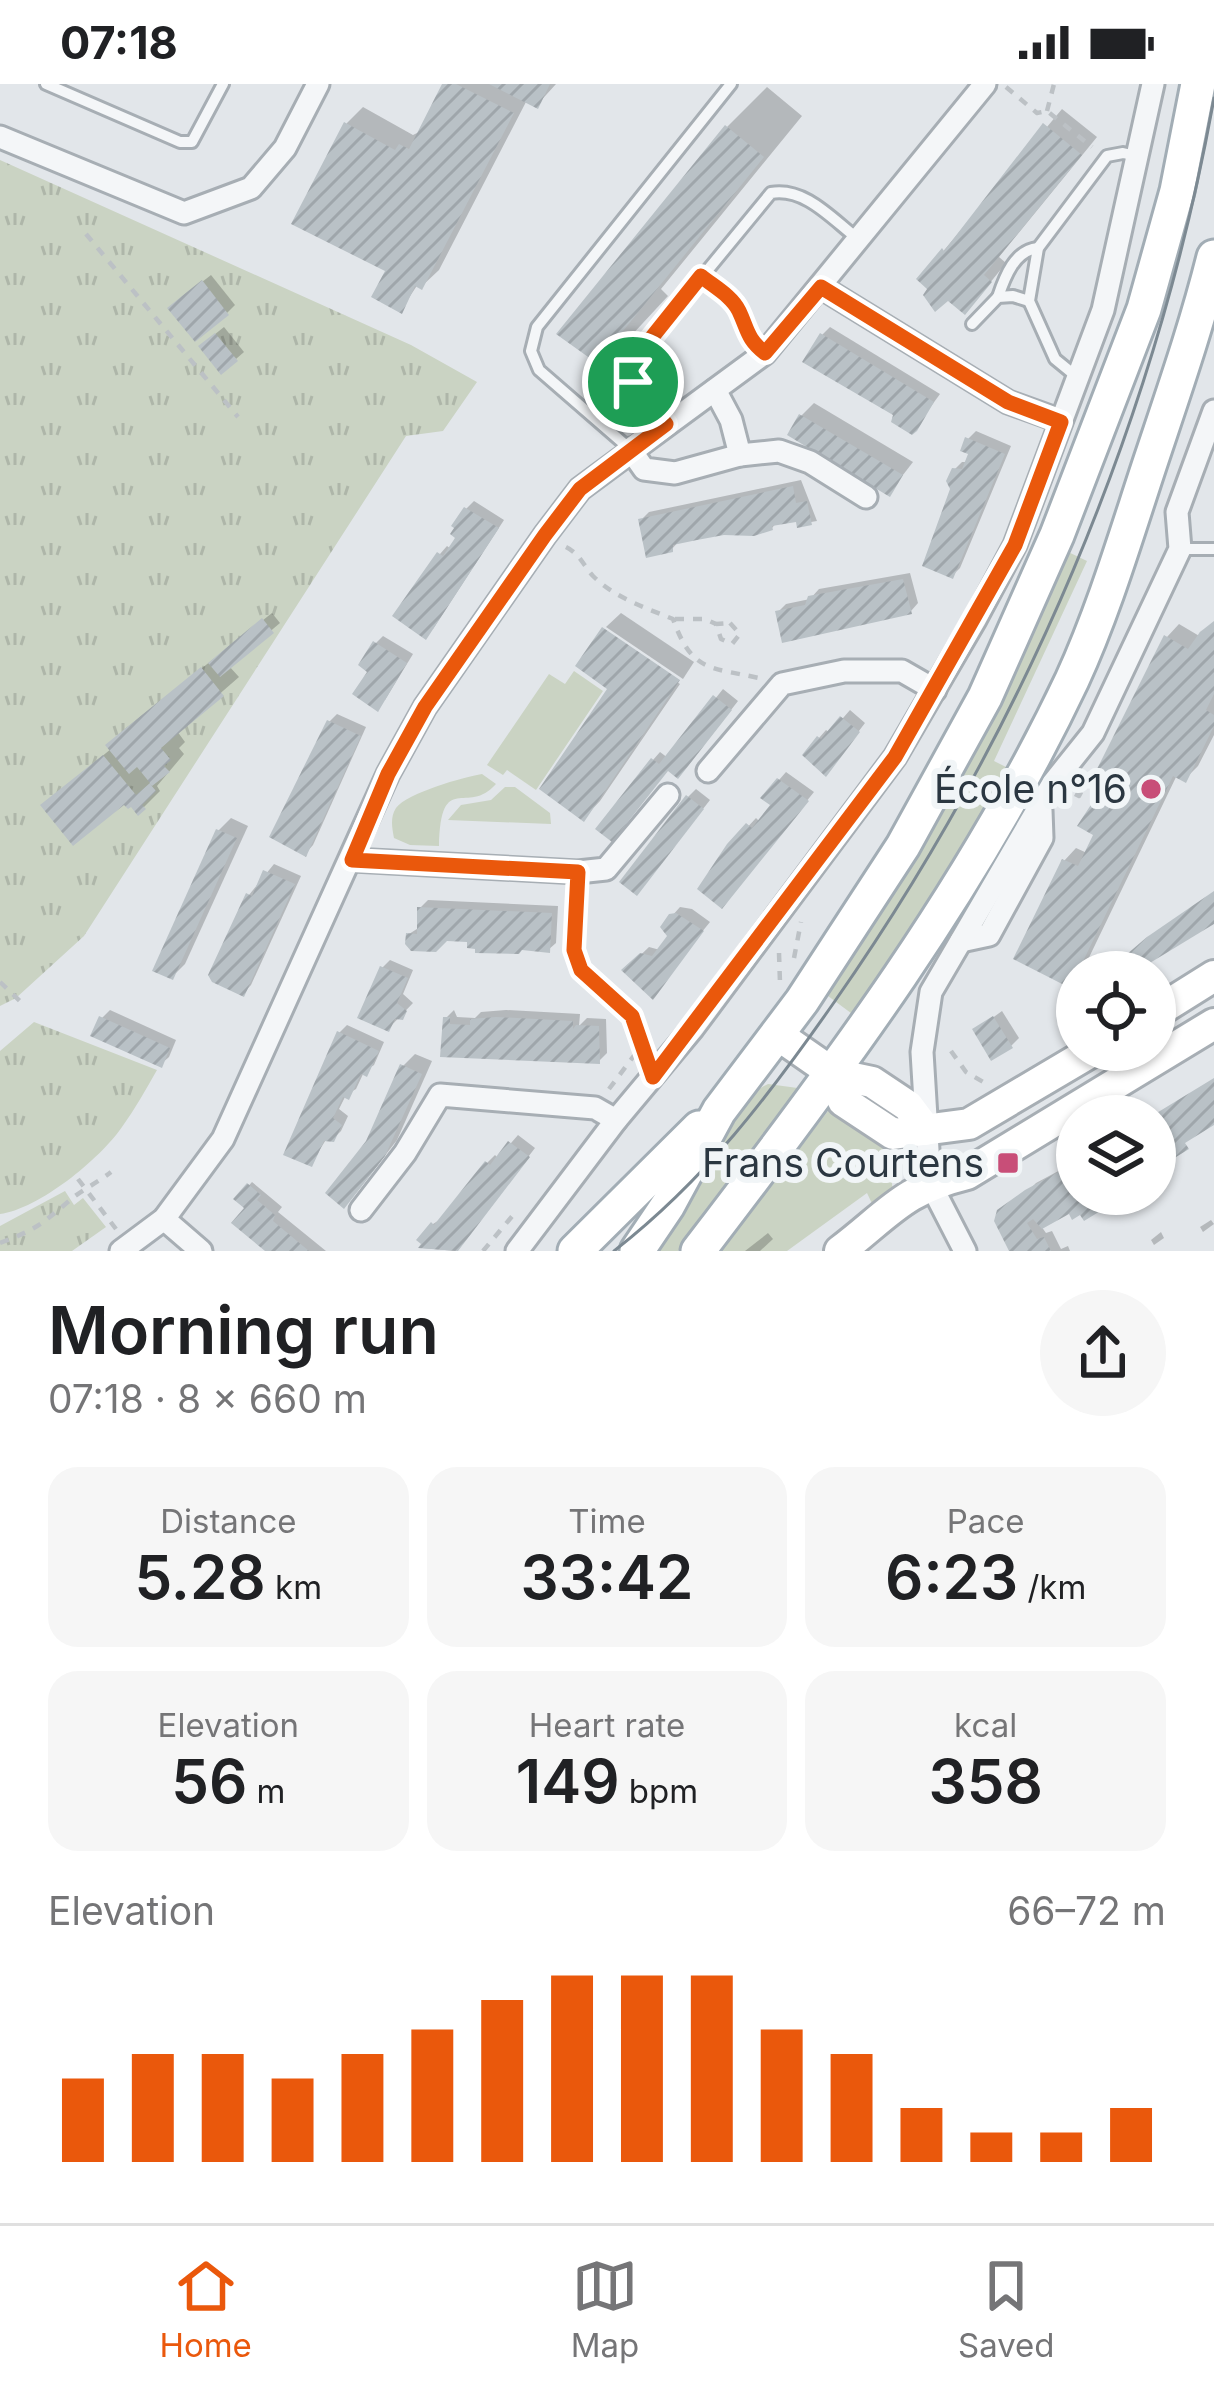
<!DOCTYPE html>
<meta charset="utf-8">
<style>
:root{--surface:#fff;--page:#f6f6f6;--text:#202124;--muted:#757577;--line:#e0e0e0;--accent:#ea580c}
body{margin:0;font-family:Inter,sans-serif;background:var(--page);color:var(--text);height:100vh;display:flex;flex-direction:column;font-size:45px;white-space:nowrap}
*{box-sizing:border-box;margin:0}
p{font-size:39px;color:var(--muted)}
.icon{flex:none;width:66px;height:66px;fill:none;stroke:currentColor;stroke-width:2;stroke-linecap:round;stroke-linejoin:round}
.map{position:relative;height:1167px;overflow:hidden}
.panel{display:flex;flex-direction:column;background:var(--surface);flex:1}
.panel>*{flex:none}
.tools{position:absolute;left:1056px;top:867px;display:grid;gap:24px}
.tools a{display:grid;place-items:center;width:120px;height:120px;border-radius:50%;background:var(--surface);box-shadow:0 3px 9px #0004;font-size:60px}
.pin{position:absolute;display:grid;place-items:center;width:102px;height:102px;color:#fff;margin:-51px;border:6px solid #fff;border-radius:50%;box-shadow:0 3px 12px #0007}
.round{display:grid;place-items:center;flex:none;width:126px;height:126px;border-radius:63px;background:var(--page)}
.summary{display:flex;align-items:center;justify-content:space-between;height:204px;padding:0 48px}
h1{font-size:66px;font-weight:600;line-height:90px}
.metrics{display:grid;grid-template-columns:repeat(3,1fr);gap:18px;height:204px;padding:12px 48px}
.metrics div{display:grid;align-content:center;border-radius:30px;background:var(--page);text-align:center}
.metrics b{font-size:60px;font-weight:600}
.metrics small{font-size:33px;font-weight:400}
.metrics p{font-size:33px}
.chart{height:336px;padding:24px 48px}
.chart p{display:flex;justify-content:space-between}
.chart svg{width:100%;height:216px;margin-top:12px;stroke:var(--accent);stroke-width:6}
.status{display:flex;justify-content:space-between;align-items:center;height:84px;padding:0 60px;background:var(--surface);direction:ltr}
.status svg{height:33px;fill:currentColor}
.tab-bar{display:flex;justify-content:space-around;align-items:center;height:168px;border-top:3px solid var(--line);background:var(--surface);font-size:33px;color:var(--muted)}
.tab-bar a{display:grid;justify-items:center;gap:6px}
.tab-bar .on{color:var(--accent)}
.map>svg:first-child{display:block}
.green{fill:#cad3c3}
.park{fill:url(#park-tufts)}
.shadow{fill:#0003}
.building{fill:url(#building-hatch)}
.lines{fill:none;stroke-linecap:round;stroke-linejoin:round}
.lane-casing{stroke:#a7aeb4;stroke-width:16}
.street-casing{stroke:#a7aeb4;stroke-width:27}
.secondary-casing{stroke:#a7aeb4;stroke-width:36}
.primary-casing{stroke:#a2adb5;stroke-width:39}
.path{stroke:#bcc1c5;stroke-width:4.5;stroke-dasharray:9 9;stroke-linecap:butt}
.lane{stroke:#f4f6f8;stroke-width:10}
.street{stroke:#f4f6f8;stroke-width:21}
.secondary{stroke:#fff;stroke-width:30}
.primary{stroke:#fff;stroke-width:33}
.tram{stroke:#7c8992;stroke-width:3}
.route-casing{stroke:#fff;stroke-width:24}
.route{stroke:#ea580c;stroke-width:15}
.poi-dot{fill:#c84e78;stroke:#f1f5f7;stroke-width:4.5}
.labels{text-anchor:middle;stroke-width:12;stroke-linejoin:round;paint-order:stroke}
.poi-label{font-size:39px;fill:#2b3741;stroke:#f1f5f7;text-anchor:end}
</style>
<div class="status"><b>07:18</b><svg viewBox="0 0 49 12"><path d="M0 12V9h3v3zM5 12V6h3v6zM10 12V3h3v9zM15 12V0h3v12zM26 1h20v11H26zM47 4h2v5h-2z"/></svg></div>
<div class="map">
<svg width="1214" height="1167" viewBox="0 0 1214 1167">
<defs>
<pattern id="park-tufts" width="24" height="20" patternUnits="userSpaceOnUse" patternTransform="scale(3)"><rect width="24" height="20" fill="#cad3c3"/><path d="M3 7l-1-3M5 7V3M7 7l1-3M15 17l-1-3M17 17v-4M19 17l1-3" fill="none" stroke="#aeb6a9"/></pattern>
<pattern id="building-hatch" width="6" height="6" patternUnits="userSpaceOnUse" patternTransform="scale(3)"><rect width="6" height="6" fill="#b9c1c6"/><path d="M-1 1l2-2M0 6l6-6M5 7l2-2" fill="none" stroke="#9fa6ab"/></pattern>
</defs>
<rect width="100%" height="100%" fill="#e2e6ea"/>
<g class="green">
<path d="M1064 466 1087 477 994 677 1010 685 859 935 824 909Z"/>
<path d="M574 587 603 607 536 706 507 686 503 691 487 681 549 590 565 600Z"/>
<path d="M482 690 496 700C467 733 441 685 439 762L410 761 394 754C392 744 390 733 396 724 407 709 464 693 482 690Z"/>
<path d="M505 703H515L550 729 551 740 448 736 461 721 491 716Z"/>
<path d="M768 1000 805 1005 678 1167H651C675 1126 727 1017 768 1000Z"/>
<path d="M835 1026 889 1064 893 1111 876 1128 867 1109 787 1167H720L828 1027Z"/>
</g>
<g class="park">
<path d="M0 76 411 261 477 298 443 347 406 352 84 852 16 914 0 922Z"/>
<path d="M34 938 157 986C146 1005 135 1025 122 1043 100 1075 39 1125 0 1130V967Z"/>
<path d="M65 1107 74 1121 83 1114 106 1143 72 1167H0V1142Z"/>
</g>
<g class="shadow">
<path d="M445 0H556L537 21 527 16 439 186 422 202 418 200 401 226 389 186 295 139 347 39 363 23 413 51 421 47Z"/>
<path d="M767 3 802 32 661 205 668 212 604 281 727 43Z"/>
<path d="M1062 25 1097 53 999 173 1006 179 981 210 934 205 920 195Z"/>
<path d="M211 191 235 221 227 229 179 216Z"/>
<path d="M224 243 244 268 236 275 209 255Z"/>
<path d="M830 243 940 310 919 339 896 329 822 251Z"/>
<path d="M814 319 913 378 889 409 801 332Z"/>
<path d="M976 347 1011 362 960 484 952 492 954 386 962 378H968V355Z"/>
<path d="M801 396 817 437 799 440 797 434 777 438 772 444 723 448 680 456 671 466 641 436 649 428Z"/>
<path d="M474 417 504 436 433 545 440 470 447 462 451 465 466 425Z"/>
<path d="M910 489 918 519 911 527 778 528 786 520 810 515 819 505Z"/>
<path d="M272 529 280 539 229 582 239 593 177 647 185 658 179 664 184 670 157 702 160 707 139 728 124 717 44 721 112 664 126 644Z"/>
<path d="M621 529 694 578 683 595 606 543Z"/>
<path d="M1214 538V651L1198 682 1185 695 1177 691 1082 888H1077L1069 900 1064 777 1076 764 1087 769 1097 750 1104 706 1167 553 1179 540 1201 553Z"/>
<path d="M603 547 680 600 600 717 584 734 611 604Z"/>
<path d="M383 552 413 570 385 616 371 587 376 559Z"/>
<path d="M723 605 738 617 686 684H668L619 746 653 676 660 668 668 674Z"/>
<path d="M850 626 865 639 833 681 819 654 826 646 830 649Z"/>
<path d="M337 630 366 643 313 761 306 769 329 638Z"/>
<path d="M786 688 814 708 729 813 730 762 756 734 760 738 774 721 779 696Z"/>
<path d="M696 705 710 716 644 800 688 713Z"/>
<path d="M231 734 248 742 185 880 173 892 218 747Z"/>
<path d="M274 780 301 792 251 901 244 909 249 811Z"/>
<path d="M428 816 558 822 556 859 548 866 409 850 420 843V824Z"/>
<path d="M680 823 692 825 710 838 676 880 625 886 649 863 660 866 672 852V832Z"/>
<path d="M390 876 413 886 403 910 413 919 389 944 382 884Z"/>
<path d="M110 926 176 956 169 973 161 980 102 934Z"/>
<path d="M454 926 457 933 475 934 481 928 506 926 580 930 579 942 587 934 606 935 607 969 599 977 443 971 446 934Z"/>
<path d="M1002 927 1019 954 1011 962 976 946Z"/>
<path d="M347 941 384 958 374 981 364 988 356 1005 346 1011 339 1025 348 1032 341 1047 333 1055 327 1054 311 1080 339 949Z"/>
<path d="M415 970 432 977 397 1056 356 1109 368 1059 403 982Z"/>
<path d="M518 1051 535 1064 456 1167 422 1164 433 1140 444 1133 487 1079 495 1071 498 1074Z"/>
<path d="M1077 1077V1110H1108V1116L1100 1123 1070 1126 1041 1142 1046 1149 1052 1147 1061 1165 1068 1162 1070 1167H1010L1027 1108 1036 1099Z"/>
<path d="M252 1098 282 1123 278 1128 326 1167H269L235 1139 257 1113 238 1114Z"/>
<path d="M1211 1136 1214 1140 1203 1148 1200 1143Z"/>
<path d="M1161 1148 1164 1154 1154 1161 1151 1156Z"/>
<path d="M768 1149 773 1155 760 1167H745Z"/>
</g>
<g class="building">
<path d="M442 0H456L514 29 422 206 415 202 402 230 371 213 385 187 291 140 344 38 395 66 399 60 409 65Z"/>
<path d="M489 0H550L538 25Z"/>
<path d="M1043 39 1082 71 984 191 992 198 965 231 948 217 935 228 923 211 927 205 916 195 942 164 944 167Z"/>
<path d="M725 41 764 73 623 247 631 253 605 285 556 250Z"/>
<path d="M202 196 229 231 195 258 167 224Z"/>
<path d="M215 249 238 277 221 291 198 262Z"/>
<path d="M820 249 934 318 917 347 912 351 891 338 893 331 802 278Z"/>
<path d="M799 330 903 391 890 413 787 351Z"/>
<path d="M965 353 1005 370 953 495 922 482 950 405 946 397 952 384 962 385 968 370 960 367Z"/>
<path d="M793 402 796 419 807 417 812 441 797 444 796 438 772 442 773 446 754 452 724 451 697 456 673 461V468L646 474 638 435Z"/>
<path d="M464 423 499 444 426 556 392 532 437 468 443 472 455 454 450 450 454 444 451 442Z"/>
<path d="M903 495 912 530 782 559 775 527 805 521 808 512Z"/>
<path d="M262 534 274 549 220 593 208 579Z"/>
<path d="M1214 537V610L1206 626 1214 631V642L1186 699 1173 692 1070 904 1013 875 1062 775 1078 782 1093 751 1077 742 1100 707 1089 701 1164 551 1188 565 1200 548Z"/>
<path d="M602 543 680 596 584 738 539 705 607 605 575 582Z"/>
<path d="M373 557 407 579 378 628 352 610 367 588 358 581Z"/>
<path d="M201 583 224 612 161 664 171 676 164 682 170 688 152 702 150 700 156 707 142 721 146 725 138 732 131 723 128 725 124 721 73 762 40 721 103 671 136 711 150 699 137 683 129 690 105 661Z"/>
<path d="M713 611 732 626 678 695 668 687 612 758 595 745 651 674 659 680Z"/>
<path d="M840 632 860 648 826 693 802 671 817 652 821 655Z"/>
<path d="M327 636 361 652 306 773 269 753Z"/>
<path d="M777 694 809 717 722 825 697 805 727 760 746 739 752 744 770 721 760 714Z"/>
<path d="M686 711 704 725 637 812 619 798Z"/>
<path d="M216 745 237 754 173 896 152 887Z"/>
<path d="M263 786 295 800 244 913 212 898 208 891 246 809 252 812Z"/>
<path d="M1214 807V840L1135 888H1115L1126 871 1147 853Z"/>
<path d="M417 823 552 829 550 869 522 866 519 870 475 869V865L467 864V858L447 857 436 868 411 867 405 860 406 849 417 850Z"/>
<path d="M676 829 704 847 653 916 621 886 640 869 652 872 667 852 660 843 669 830Z"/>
<path d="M380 882 408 894 397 919 407 927 403 936 395 935 389 948 357 934Z"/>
<path d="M99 932 170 964 162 984 90 952Z"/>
<path d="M993 932 1013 964 991 977 972 945Z"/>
<path d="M443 933H450V940L470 941V935L496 933 573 937V945L576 941 599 942 600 980 440 973Z"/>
<path d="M337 947 379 967 367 993 361 990 349 1016 343 1013 333 1034 342 1041 334 1058 324 1057 312 1083 283 1071Z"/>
<path d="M400 980 422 990 385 1072 344 1125 325 1109 366 1057Z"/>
<path d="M1214 994V1041L1185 1059 1189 1065 1155 1086V1030Z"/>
<path d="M508 1057 530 1073 458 1167 418 1164 421 1160 416 1156 431 1138 434 1141 485 1077 490 1081Z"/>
<path d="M1077 1078V1110H1114L1099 1121 1102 1126 1084 1137 1080 1131 1072 1136 1069 1130 1042 1145 1033 1135 1027 1139 1037 1155 1044 1153 1051 1167H1009L994 1137 997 1126 1025 1106Z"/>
<path d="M247 1099 261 1111 257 1116 275 1131 273 1137 309 1167H265L231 1139 244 1124 233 1115Z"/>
</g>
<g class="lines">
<defs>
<g id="lane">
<path d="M46 0 180 58H192L223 0"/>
<path d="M998 213C1005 192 1015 166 1038 164"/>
<path d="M972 240 998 213 1013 212 1029 217"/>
<path d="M1077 293 1055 275 1029 217 1038 164 1107 72 1123 69 1136 72"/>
<path d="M666 339 633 297 637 272 771 109C805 103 832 135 858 155"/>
<path d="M630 365 539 286 531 267 537 243 731 0"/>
<path d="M1180 465H1214"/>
</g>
<g id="street">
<path d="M0 53 184 129 251 104 285 64 318 0"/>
<path d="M821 203 1008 318 1061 337"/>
<path d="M715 306 731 336 740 371"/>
<path d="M630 365 644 385 675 389 740 371 779 367 810 378 866 413"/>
<path d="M708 687 782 600 844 587H902L935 606"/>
<path d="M353 776 578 788 606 785 668 711"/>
<path d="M961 857 989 851 1042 754 1041 726"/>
<path d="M361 1126 405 1069 440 1011 595 1024 616 1036"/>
<path d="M164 1135 201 1167"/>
<path d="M121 1167 164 1135 223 1055 388 690 425 623 545 451 580 405 765 269 985 0"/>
<path d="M517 1167 616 1036 693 944 895 673 975 536 1015 461 1103 226 1153 0"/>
<path d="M965 1167 930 1099 922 968 931 908 1053 699 1093 649 1180 465 1177 428 1214 327"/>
</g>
<g id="secondary">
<path d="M1155 929 1214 892"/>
<path d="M778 951 834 990 872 998 908 1022 926 1046"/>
<path d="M834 990 843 1017 893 1050 969 1040 1094 966"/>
<path d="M840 1167C890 1129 902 1106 967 1090L1214 940"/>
</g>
<g id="primary">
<path d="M575 1167 699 1044"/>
<path d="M637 1167 668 1121 719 1027 802 917 903 762 985 613 1057 451 1144 225 1177 107 1198 0"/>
<path d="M698 1167C837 986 974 803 1072 596 1105 524 1127 448 1152 373 1174 307 1197 241 1214 173"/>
</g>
</defs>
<use href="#lane" class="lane-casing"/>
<use href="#street" class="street-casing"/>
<use href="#secondary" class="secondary-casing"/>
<use href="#primary" class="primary-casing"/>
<g class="path">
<path d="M1006 3 1037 29 1047 27 1092 63"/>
<path d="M1047 27 1054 0"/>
<path d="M86 150 238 333"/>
<path d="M715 203 739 228 747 252"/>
<path d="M566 463C580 470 583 481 593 492 615 514 646 524 673 535 692 588 709 583 759 594"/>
<path d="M675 535H705L716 540"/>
<path d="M730 539 740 550 732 560 721 555 716 540Z"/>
<path d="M1075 710 1079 712 1088 695"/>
<path d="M577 810 574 865 581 886 632 932 644 965"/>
<path d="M779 869 780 899"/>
<path d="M794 874 801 838"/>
<path d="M0 898 25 922"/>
<path d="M951 967 966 988 985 999"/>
<path d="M609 1005 642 961"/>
<path d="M78 1095 116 1145"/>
<path d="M0 1159C35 1146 42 1140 69 1117 80 1107 97 1099 111 1088"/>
<path d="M483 1167 514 1130"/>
</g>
<use href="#lane" class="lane"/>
<use href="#street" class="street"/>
<use href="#secondary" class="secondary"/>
<use href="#primary" class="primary"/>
<path class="tram" d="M614 1167C706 1095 768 1013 835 917 1023 648 1156 338 1214 14"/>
</g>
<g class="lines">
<defs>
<path id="route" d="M701 192C713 202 732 212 739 227 748 246 747 255 765 269L821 203 1008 318 1061 338 1015 461 895 673 653 993 632 932 581 886 574 866 578 788 352 776 388 690 425 623 545 451 580 405 666 340C649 318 627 301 637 272Z"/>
</defs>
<use href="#route" class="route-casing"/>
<use href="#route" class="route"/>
</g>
<g class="poi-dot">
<circle cx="1151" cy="705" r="12"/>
<rect x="996" y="1067" width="24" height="24" rx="6"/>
</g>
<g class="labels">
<g class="poi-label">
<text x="1127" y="719">École n°16</text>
<text x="984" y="1093">Frans Courtens</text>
</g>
</g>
</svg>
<div class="tools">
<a><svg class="icon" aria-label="locate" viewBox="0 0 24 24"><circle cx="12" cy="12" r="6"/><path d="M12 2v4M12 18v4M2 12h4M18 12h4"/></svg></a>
<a><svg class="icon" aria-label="layers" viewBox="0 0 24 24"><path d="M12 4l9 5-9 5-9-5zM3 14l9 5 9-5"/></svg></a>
</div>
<div class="pin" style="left:633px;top:298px;background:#1e9e55"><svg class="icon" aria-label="arrive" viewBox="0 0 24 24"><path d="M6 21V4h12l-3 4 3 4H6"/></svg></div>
</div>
<section class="panel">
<div class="summary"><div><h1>Morning run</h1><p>07:18 · 8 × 660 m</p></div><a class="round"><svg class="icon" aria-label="share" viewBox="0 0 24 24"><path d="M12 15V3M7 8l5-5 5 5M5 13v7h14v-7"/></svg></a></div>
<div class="metrics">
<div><p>Distance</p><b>5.28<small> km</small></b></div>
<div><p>Time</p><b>33:42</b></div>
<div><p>Pace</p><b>6:23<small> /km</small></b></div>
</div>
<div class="metrics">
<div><p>Elevation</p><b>56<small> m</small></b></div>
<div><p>Heart rate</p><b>149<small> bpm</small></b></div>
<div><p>kcal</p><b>358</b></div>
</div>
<div class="chart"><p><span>Elevation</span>66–72 m</p>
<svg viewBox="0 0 160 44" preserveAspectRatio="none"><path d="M5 44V27M15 44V22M25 44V22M35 44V27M45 44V22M55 44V17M65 44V11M75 44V6M85 44V6M95 44V6M105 44V17M115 44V22M125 44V33M135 44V38M145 44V38M155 44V33"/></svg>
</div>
</section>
<nav class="tab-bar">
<a class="on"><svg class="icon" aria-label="home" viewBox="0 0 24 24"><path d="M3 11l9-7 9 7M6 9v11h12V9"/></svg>Home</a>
<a><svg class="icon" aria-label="map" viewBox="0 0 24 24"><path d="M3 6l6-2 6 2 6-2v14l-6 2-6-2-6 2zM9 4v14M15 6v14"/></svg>Map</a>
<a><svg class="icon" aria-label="saved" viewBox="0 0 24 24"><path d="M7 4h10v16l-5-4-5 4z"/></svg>Saved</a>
</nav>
